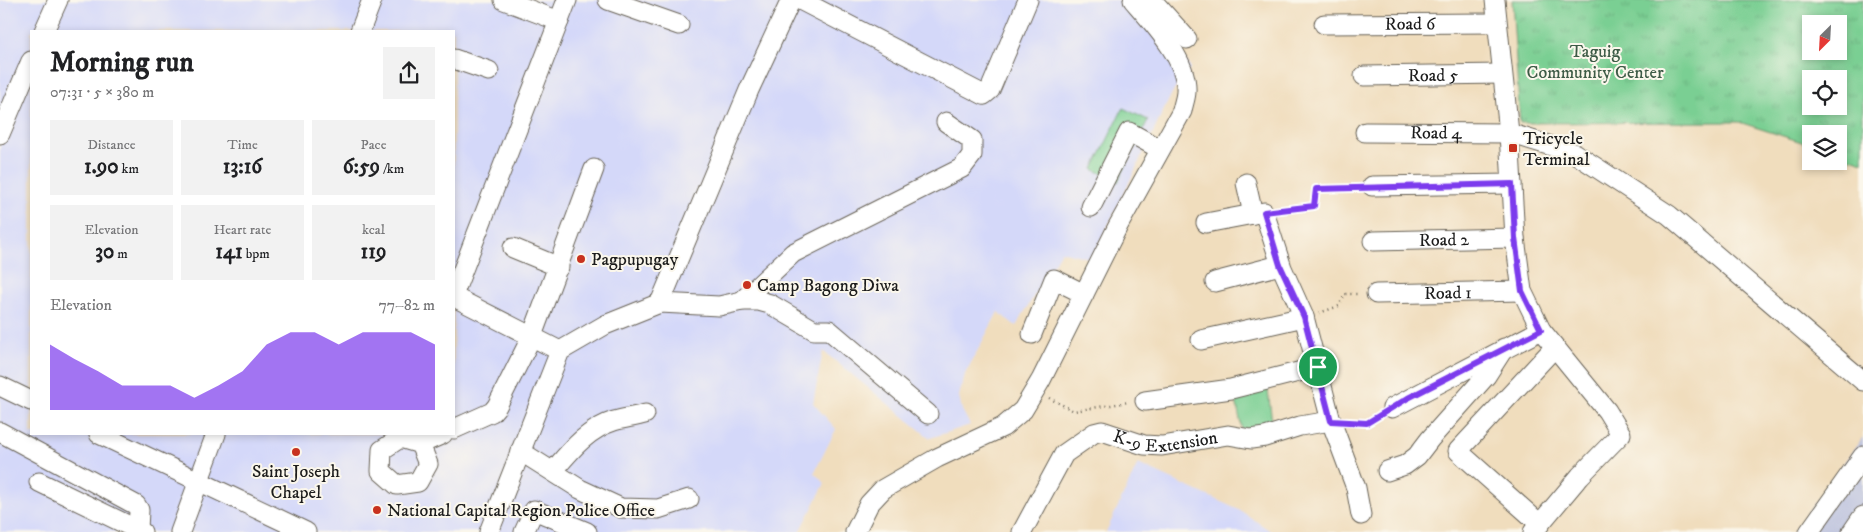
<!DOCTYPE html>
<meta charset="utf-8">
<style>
:root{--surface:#fff;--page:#f2f2f2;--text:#202124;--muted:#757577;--accent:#7c3aed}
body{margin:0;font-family:"IM FELL DW Pica",serif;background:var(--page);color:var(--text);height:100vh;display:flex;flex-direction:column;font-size:19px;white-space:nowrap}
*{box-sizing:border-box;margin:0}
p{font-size:16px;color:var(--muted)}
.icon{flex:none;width:28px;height:28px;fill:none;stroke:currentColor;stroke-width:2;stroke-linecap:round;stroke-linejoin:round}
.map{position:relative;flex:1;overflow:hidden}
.panel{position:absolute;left:30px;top:30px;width:425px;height:405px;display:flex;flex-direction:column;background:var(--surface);border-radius:0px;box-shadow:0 2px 8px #0003}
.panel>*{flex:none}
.needle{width:32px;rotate:204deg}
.fabs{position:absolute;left:1802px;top:15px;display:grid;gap:10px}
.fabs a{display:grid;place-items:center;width:45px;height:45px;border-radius:0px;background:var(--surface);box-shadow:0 2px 8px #0003;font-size:25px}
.pin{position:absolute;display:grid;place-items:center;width:42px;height:42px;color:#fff;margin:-21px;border:2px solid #fff;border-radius:50%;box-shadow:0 1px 5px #0007}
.round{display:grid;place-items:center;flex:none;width:52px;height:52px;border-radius:0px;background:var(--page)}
.headline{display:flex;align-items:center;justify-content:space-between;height:85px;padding:0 20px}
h1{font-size:28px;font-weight:700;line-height:38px}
.stats{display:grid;grid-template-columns:repeat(3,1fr);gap:8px;height:85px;padding:5px 20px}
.stats div{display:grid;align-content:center;border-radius:0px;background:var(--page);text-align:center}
.stats b{font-size:21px;font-weight:700}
.stats small{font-size:14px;font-weight:400}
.stats p{font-size:14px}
.chart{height:140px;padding:10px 20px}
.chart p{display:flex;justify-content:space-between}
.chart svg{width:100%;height:90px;margin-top:5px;fill:var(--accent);opacity:.7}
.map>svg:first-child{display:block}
.built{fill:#d4d8f9;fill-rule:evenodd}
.industrial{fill:#bdc3de}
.grass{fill:url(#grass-tufts);stroke:#4b7658;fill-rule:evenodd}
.pitch{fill:#7acf93;stroke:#4b7658}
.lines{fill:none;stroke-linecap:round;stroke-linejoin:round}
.minor-casing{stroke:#666054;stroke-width:21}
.path{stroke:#666054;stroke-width:2.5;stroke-dasharray:1 4;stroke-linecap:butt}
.minor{stroke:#fff;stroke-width:19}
.route-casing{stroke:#fff;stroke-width:10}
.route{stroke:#7c3aed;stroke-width:6}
.poi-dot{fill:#c8321e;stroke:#fbf7ec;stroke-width:2}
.labels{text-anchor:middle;stroke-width:4;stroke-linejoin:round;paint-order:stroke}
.street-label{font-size:18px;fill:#1c1c1c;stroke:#fbf7ec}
.park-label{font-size:18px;fill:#3d5b46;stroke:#fbf7ec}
.poi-label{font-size:18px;fill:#1c1c1c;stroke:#fbf7ec;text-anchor:start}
</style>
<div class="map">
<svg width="1863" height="532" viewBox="0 0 1863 532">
<defs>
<pattern id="grass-tufts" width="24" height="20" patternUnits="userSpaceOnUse" patternTransform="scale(1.25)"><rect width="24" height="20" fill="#7acf93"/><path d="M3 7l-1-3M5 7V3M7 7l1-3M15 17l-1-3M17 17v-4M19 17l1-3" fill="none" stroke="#69b17e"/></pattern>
</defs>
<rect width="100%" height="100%" fill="#fbf7ec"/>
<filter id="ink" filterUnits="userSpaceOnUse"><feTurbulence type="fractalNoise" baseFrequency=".02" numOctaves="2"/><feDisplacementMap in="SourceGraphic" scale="10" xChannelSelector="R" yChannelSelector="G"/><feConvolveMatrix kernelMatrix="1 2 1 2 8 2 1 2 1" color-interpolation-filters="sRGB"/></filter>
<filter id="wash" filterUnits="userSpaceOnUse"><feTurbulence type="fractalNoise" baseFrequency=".0096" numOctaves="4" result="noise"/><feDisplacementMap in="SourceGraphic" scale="20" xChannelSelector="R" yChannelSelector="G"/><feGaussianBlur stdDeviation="1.12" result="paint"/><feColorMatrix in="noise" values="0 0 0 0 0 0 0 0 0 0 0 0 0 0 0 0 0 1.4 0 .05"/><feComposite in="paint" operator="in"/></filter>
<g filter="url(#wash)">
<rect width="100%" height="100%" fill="#f0ddbd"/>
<g class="built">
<path d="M0 0H1145L1191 68 1172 93 1092 259 1061 251 1016 326 998 312 965 374 959 396 962 410 970 425 930 438 823 351 813 403 836 429 814 473 825 483 800 532H0ZM31 31H454V434H31Z"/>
<path d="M1138 464 1241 511 1272 532H1106Z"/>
</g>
<path class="industrial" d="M1863 437V532H1793Z"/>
<path class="grass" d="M1512 0H1863V162L1839 154V134H1811V145L1739 122 1520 123ZM1811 24H1839V51H1811ZM1811 79H1839V106H1811Z"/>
<g class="pitch">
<path d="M1123 108 1148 120 1118 182 1093 169Z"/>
<path d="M1267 383 1273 429 1243 435 1234 390Z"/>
</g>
</g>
<g filter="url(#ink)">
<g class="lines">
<defs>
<g id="minor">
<path d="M504 0 559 21"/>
<path d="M608 0 679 25"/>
<path d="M800 0 984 95 990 90 1028 0"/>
<path d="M1152 0 1187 39"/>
<path d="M1495 0 1509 133 1515 238 1522 291 1541 330 1607 411 1621 434 1580 476 1533 532"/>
<path id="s1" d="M1324 24 1496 23"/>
<path d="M44 31 58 0"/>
<path d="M360 31 372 0"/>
<path d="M454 59 489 71"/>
<path id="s2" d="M1364 76 1502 74"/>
<path id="s3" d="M1365 132 1509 133 1574 153 1669 215 1863 381"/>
<path d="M0 134 31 61"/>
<path d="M1246 183 1253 214"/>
<path d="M1372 186 1512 184"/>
<path d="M1091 207 1129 132 1160 149"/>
<path d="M1206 223 1264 212 1282 268 1304 317 1331 421 1356 488 1361 515"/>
<path id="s4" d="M1373 241 1515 238"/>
<path d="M513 248 559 267"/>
<path d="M1215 282 1280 265"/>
<path d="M454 293 567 0"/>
<path id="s5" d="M1376 294 1522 291"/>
<path d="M454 297 560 351"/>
<path d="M742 301 793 253 962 168 972 155V140L946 122"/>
<path d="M660 303 749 90 791 0"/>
<path d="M1032 334 1054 279 1084 294"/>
<path d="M1201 340 1304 317"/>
<path d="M0 386 31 401"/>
<path d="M1145 401 1231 389 1318 367"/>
<path d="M1392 408 1541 330"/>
<path d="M454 429 492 412 497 406 532 336 594 169"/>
<path d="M0 432 136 505 139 510 138 530"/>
<path d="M99 434 306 532"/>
<path d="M420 444 428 464 418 482 397 485 381 471 382 450 400 438 420 444 443 434"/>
<path d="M520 451 580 489 621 508 658 509 689 499"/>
<path d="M554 470C571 450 588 429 614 421 624 418 635 417 645 414"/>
<path d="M1387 471 1405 465 1417 456 1430 439 1486 376 1504 348"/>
<path d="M39 482 142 532"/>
<path d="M1540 524 1458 451 1554 348"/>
<path d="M180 532 216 434"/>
<path d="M489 532 560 351 605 325 660 303 719 306 742 301H759L770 304 814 330H829L928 414"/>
<path d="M524 532 534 510 587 532"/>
<path d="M855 532 869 504 883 489 937 458 1003 427 1023 410 1041 380 1118 226 1182 111C1183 104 1186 98 1186 91 1188 60 1152 22 1133 0"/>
<path id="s6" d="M1022 532 1064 454 1094 433 1102 431 1144 445 1162 446 1228 435 1251 439 1265 437 1300 426 1331 421"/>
<path d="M1809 532 1863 456"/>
<path d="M1852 532 1863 516"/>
</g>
</defs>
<use href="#minor" class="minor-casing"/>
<g class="path">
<path d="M1280 210 1314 207 1316 189 1357 187"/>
<path d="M1319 313 1339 306 1345 294H1359"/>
<path d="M1049 398 1074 411 1129 402"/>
<path d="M1350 424 1367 423 1378 418"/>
</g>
<use href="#minor" class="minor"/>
</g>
</g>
<g class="lines" filter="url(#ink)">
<defs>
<path id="route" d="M1512 184 1515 238 1522 291 1541 330 1408 398 1367 423 1331 421 1304 317 1280 265 1264 212 1314 206 1316 189Z"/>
</defs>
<use href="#route" class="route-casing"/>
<use href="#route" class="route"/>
</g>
<g class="poi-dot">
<rect x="1508" y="143" width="10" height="10" rx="2.5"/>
<circle cx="581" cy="259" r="5"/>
<circle cx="747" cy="285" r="5"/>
<circle cx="296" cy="452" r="5"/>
<circle cx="377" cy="510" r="5"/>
</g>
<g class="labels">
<g class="street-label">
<text dy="6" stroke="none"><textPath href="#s1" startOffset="86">Road 6</textPath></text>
<text dy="6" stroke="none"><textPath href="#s2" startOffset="69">Road 5</textPath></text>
<text dy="6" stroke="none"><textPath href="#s3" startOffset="71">Road 4</textPath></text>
<text dy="6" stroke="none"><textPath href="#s4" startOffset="71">Road 2</textPath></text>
<text dy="6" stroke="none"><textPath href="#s5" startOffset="72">Road 1</textPath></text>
<text dy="6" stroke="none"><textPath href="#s6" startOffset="199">K-9 Extension</textPath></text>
</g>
<g class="park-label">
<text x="1595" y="57">Taguig<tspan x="1595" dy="21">Community Center</tspan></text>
</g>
<g class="poi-label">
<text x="1523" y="144">Tricycle<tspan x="1523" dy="21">Terminal</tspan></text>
<text x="591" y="265">Pagpupugay</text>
<text x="757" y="291">Camp Bagong Diwa</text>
<text x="296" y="477" text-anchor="middle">Saint Joseph<tspan x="296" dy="21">Chapel</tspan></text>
<text x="387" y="516">National Capital Region Police Office</text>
</g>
</g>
</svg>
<div class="fabs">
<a><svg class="needle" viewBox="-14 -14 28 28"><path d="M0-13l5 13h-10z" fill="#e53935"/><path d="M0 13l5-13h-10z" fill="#757577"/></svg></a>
<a><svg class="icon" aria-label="locate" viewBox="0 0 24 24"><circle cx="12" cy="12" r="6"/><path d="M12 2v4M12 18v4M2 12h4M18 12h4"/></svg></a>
<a><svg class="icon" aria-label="layers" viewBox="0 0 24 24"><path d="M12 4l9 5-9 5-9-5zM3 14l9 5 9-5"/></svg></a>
</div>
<div class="pin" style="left:1318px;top:367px;background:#1e9e55"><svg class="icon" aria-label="arrive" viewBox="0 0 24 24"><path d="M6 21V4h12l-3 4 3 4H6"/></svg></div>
<section class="panel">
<div class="headline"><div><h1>Morning run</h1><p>07:31 · 5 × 380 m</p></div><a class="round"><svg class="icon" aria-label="share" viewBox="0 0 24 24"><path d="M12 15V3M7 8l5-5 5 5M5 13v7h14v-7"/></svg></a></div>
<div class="stats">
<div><p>Distance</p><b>1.90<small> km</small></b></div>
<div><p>Time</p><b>13:16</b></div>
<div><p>Pace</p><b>6:59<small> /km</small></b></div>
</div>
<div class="stats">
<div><p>Elevation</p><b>30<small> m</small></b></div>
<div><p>Heart rate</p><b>141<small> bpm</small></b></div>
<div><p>kcal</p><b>119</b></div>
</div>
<div class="chart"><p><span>Elevation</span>77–82 m</p>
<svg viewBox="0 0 160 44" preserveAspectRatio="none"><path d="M0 44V12L10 19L20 25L30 32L40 32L50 32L60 38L70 32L80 25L90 12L100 6L110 6L120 12L130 6L140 6L150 6L160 12V44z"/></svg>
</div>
</section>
</div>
